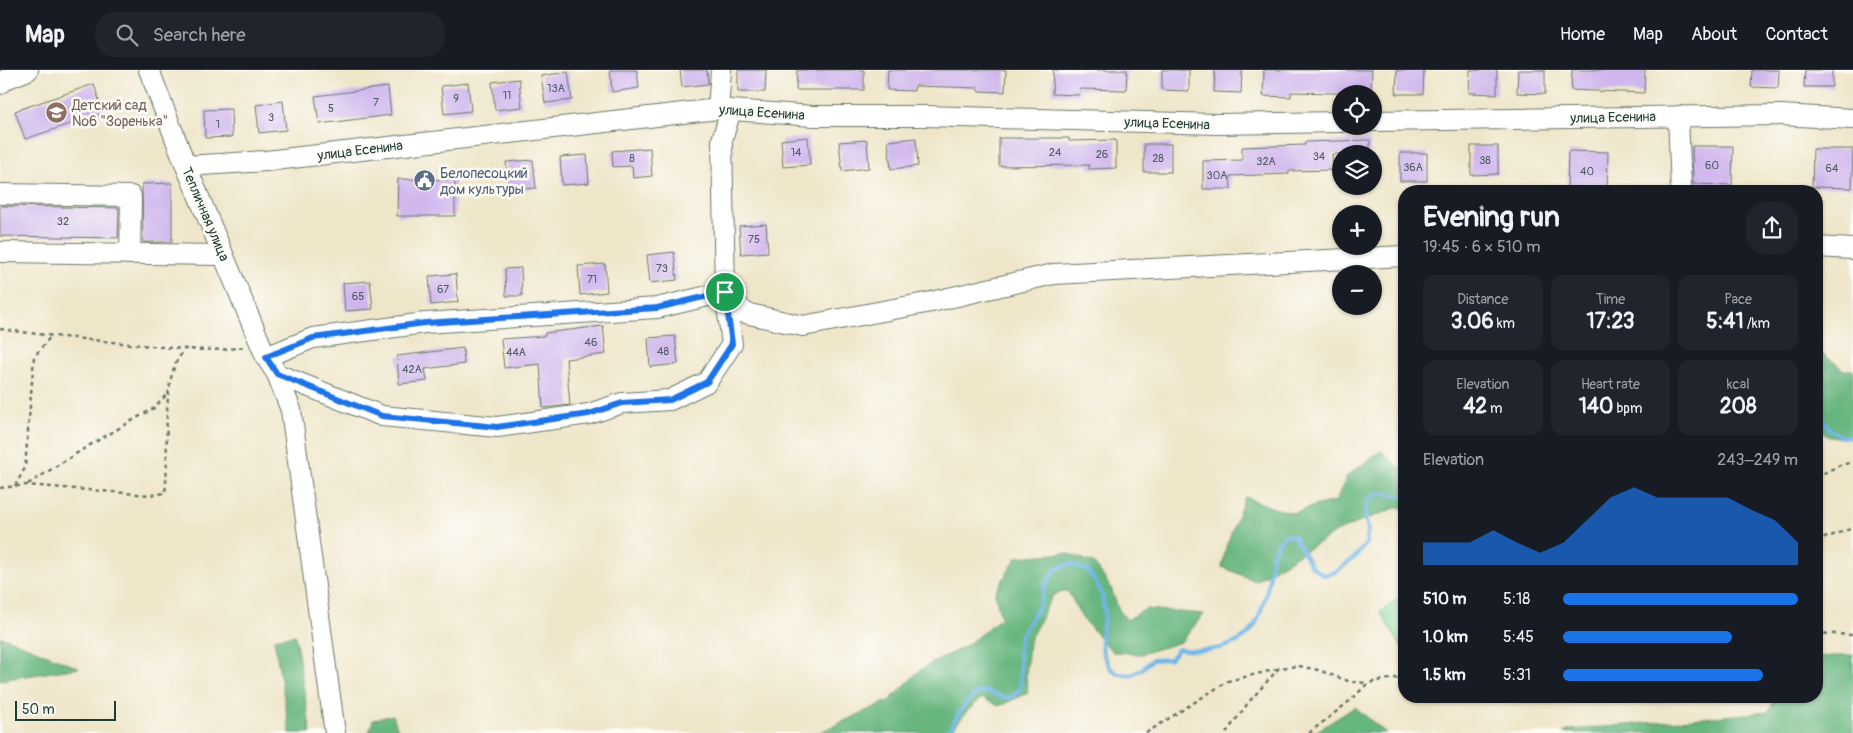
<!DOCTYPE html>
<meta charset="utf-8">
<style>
:root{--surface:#171b24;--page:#20242c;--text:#f1f3f6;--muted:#9ea1a6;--line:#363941;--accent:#1a73e8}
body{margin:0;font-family:Pangolin,sans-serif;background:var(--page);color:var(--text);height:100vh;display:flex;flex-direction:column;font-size:19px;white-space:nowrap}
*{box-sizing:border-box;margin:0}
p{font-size:16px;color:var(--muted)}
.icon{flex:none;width:28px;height:28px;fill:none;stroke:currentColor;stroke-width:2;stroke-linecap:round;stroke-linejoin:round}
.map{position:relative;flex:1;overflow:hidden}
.details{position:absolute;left:1398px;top:115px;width:425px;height:518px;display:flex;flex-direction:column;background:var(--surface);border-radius:20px;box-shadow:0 1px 4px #0004}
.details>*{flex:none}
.fabs{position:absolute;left:1332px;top:15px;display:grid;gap:10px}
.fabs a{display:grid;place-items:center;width:50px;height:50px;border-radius:50%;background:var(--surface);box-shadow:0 1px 4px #0004;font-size:25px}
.scale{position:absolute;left:15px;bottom:12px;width:101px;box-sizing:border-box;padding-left:5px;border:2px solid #1f3d34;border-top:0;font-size:14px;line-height:18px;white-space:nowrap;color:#1f3d34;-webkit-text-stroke:4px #fdfcf7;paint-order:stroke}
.pin{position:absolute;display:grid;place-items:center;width:42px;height:42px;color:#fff;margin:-21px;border:2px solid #fff;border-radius:50%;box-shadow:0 1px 5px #0007}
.round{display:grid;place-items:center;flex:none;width:52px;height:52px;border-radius:20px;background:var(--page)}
.overview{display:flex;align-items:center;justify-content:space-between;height:85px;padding:0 25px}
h1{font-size:28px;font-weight:700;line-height:38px}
.figures{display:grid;grid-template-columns:repeat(3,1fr);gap:8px;height:85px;padding:5px 25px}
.figures div{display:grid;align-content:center;border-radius:12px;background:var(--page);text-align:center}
.figures b{font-size:21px;font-weight:700}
.figures small{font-size:14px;font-weight:400}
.figures p{font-size:14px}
.chart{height:140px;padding:10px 25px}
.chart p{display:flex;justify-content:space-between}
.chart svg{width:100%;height:90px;margin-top:5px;fill:var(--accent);opacity:.7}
ul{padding:0 25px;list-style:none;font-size:16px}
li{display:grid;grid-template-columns:80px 60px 1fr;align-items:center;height:38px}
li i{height:12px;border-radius:6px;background:var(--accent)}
header{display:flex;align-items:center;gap:30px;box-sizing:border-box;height:70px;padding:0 25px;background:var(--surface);border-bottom:1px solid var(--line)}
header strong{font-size:24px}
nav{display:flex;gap:28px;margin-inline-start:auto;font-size:18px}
.search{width:350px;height:45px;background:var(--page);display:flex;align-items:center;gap:12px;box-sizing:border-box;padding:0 18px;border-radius:20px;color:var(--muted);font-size:19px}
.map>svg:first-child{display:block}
.green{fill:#81d496;stroke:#508865}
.forest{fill:#68b67f;stroke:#447a5a}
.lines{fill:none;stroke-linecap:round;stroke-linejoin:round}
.stream{stroke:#70b6e7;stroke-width:4}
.building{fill:#cfb5ed}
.minor-casing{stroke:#687868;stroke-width:22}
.path{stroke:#687868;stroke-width:2.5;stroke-dasharray:4 4;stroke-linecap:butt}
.minor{stroke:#fff;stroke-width:20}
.route-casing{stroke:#fff;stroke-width:10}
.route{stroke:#1a73e8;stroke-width:6}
.labels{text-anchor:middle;stroke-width:5;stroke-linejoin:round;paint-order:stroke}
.number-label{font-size:11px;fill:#4b5b62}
.education-label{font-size:14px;fill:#785e54;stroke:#fdfcf7;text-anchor:start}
.street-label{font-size:14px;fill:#1f3d34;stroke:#fdfcf7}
.service-label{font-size:14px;fill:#4e5e75;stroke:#fdfcf7;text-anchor:start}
</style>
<header>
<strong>Map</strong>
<div class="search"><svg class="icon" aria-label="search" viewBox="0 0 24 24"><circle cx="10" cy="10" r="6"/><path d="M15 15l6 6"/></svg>Search here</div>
<nav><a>Home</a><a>Map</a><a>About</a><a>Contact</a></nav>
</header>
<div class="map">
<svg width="1853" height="663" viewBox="0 0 1853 663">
<rect width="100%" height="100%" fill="#fdfcf7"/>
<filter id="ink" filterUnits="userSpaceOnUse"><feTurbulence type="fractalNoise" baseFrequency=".02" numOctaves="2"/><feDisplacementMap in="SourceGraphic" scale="10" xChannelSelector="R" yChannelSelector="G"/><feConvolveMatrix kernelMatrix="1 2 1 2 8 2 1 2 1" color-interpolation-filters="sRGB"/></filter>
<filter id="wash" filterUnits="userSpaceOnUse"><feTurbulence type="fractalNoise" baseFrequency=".0096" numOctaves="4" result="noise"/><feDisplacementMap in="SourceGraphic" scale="20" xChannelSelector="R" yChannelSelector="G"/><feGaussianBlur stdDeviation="1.12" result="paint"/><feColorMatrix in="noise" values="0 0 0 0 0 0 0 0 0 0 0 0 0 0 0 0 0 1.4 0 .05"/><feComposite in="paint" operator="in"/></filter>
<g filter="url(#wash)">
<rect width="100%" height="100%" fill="#efe6ca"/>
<path class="green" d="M1404 525V581L1380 542Z"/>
<g class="forest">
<path d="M1818 280 1844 300H1853V368L1829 367 1816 355V281Z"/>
<path d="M1381 381 1404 401V438H1395L1338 461 1255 511 1222 497 1226 477 1245 427 1273 438 1294 443 1317 435 1336 431 1347 406Z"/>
<path d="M1066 483 1094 493 1111 518 1119 540 1127 550 1146 539 1204 544 1181 572 1141 584 1113 582 1082 548 1068 521 1053 525 1029 571 1026 607 1028 623 999 636 982 628 966 642 950 663H818L890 630 921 599 967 575 1001 548 995 523 1017 487Z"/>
<path d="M295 565 311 663H290L274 569Z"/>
<path d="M0 567 6 568 79 598 0 610Z"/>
<path d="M1853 585V663H1563L1570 660 1768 642 1777 626H1816V587Z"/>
<path d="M1355 637 1386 663H1314Z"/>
<path d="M393 645 399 663H369L373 650Z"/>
</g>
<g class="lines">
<g class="stream">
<path d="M1816 341 1830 359 1841 367 1850 366 1853 363"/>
<path d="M947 663 965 634 975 624 986 621 1004 628 1012 627 1019 620 1021 610 1019 581 1021 565 1040 534 1045 515 1056 499 1071 494 1088 501 1101 521 1105 543 1101 566 1103 584 1111 599 1118 604 1131 605 1142 599 1152 590 1170 589 1178 579C1201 583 1238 580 1253 558 1260 548 1267 523 1269 510 1273 488 1268 483 1285 465L1294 466 1311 496 1323 505 1336 502 1354 488 1366 474 1368 461 1365 444 1368 431 1377 423 1404 426"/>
</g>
</g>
<g id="blocks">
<g class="building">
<path d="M610 0H637L639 18 612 22Z"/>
<path d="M680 0H707L708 14 682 17Z"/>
<path d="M738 0H766L765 22H738Z"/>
<path d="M797 0H864V20H796Z"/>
<path d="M888 0H1006L1005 22 978 21V18L915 16 914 21 887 20Z"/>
<path d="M1053 0H1127L1126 20 1080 19 1079 25 1052 24Z"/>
<path d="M1162 0H1189V21L1162 20Z"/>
<path d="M1215 0H1242L1241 23 1214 22Z"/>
<path d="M1264 0H1372L1371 24 1291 22V27L1263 26Z"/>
<path d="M1397 0H1424L1423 24H1396Z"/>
<path d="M1470 0H1497V24L1469 23Z"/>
<path d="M1518 0H1545V24L1517 23Z"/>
<path d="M1572 0H1645L1644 23 1571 20Z"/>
<path d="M1752 0H1779L1778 18 1751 17Z"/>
<path d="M1805 0H1832V17H1804Z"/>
<path d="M568 2 572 30 545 33 541 6Z"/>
<path d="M519 9 522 37 495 40 492 12Z"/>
<path d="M468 13 471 41 444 44 441 16Z"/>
<path d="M94 14 103 43 25 69 15 41Z"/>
<path d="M388 17 391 45 319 54 315 26Z"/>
<path d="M283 31 286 60 259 63 256 35Z"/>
<path d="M231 39 232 67 205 68 204 40Z"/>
<path d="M808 67 810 95 783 97 781 70Z"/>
<path d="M916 68 918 96 891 99 888 71Z"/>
<path d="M999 68H1069V71L1116 70V98L1089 99V95L999 96Z"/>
<path d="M867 70 869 98 842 101 839 72Z"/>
<path d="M1370 70V84H1332L1333 100 1289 101V104L1230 106 1231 119H1203V91L1242 90V77L1305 75V72Z"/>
<rect x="1144" y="74" width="27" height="28"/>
<path d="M1471 76H1498V104L1471 105Z"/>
<path d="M1692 76H1733L1732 115 1693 114Z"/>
<path d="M650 78 652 106 633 108 632 96 613 97 612 81Z"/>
<path d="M1813 79H1853L1852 118 1812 117Z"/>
<path d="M1568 81 1608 82 1607 121 1567 120Z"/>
<rect x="1400" y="83" width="27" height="28"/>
<path d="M587 85 589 113 562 115 560 87Z"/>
<path d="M533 90 536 118 509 120 506 92Z"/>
<path d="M398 109 455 110V146H397Z"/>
<path d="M172 113V172H143L142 114Z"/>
<path d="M0 136 119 138 118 168 0 166Z"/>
<path d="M766 154 768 182 741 184 739 156Z"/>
<path d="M674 182 677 210 650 213 647 185Z"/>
<path d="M605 194 607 222 580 225 578 196Z"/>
<path d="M521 198 522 226H506L505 199Z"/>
<path d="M456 204 458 232 431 235 429 206Z"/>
<path d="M370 211 373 239 345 241 343 213Z"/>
<path d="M603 256 606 284 566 289 570 335 543 338 540 294 504 298 501 269 545 266V263Z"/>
<path d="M675 266 678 294 650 297 648 268Z"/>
<path d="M463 278 464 294 425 299 427 311 399 314 397 286Z"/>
</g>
</g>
</g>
<g filter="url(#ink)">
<use href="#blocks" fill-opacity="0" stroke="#687868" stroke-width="1"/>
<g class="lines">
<defs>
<g id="minor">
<path d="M149 0 186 96 266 287 277 304 291 340 335 663"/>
<path d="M0 14 8 8 28 0"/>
<path d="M718 39 721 0"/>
<path d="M1678 46 1681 121"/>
<path d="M1374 51 1780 45 1853 49"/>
<path d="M186 96 266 91 718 39 813 46H924L1217 54 1341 52"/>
<path d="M0 124 131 126 130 184"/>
<path d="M1816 177 1853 179"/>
<path d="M0 182 223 185"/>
<path d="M266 287 313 268 425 253 657 238 725 222 745 243 803 256 931 232 1054 204 1404 186"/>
<path d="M277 304 382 346 497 357 589 344 622 333 670 330 707 312 732 274 725 222 722 70 731 40"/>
</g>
</defs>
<use href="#minor" class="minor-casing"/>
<g class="path">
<path d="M0 259C47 266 94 270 141 275 175 278 210 283 244 277"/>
<path d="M1816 407 1842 394 1853 393"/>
<path d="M28 414 85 378 154 338 169 322"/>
<path d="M15 416 25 398 34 287 51 266"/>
<path d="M0 418 27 415 150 425 165 423C170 383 161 332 175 295 177 289 182 284 185 278"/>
<path d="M1816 471 1853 458"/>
<path d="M1816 563 1853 565"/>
<path d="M1146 663 1228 611 1277 599"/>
<path d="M1226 663 1248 633 1279 598 1299 596 1318 600 1351 612 1368 613"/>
<path d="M1309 663 1351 630 1368 613 1395 608 1404 610"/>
</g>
<use href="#minor" class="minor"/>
</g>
</g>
<g class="lines" filter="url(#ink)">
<defs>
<path id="route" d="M725 222 732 274 707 312 670 330 622 333 589 344 497 357 382 346 277 304 266 287 313 268 425 253 657 238Z"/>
</defs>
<use href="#route" class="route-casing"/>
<use href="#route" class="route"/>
</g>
<defs>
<symbol id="school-disc" viewBox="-11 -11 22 22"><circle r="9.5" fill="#8d6e63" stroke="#fdfcf7"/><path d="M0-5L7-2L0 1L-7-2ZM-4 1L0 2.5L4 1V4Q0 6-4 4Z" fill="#fff"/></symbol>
<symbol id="civic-disc" viewBox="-11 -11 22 22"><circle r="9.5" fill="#5c6f8a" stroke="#fdfcf7"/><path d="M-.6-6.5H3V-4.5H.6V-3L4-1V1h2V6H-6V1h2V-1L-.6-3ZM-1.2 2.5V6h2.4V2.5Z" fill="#fff"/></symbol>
</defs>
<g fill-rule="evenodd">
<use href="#school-disc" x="44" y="30" width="25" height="25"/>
<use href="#civic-disc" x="412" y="98" width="25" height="25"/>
</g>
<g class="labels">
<g class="number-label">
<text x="556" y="22">13А</text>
<text x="507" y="29">11</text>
<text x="456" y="32">9</text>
<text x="376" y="36">7</text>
<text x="331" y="42">5</text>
<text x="271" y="51">3</text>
<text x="218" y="58">1</text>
<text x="796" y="86">14</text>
<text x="1055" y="86">24</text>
<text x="1102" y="88">26</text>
<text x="1319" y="90">34</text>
<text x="632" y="92">8</text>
<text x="1158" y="92">28</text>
<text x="1485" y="94">38</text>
<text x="1266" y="95">32А</text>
<text x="1712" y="99">60</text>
<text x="1413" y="101">36А</text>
<text x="1832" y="102">64</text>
<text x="1587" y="105">40</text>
<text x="1217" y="109">30А</text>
<text x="63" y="155">32</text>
<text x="754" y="173">75</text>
<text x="662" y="202">73</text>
<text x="592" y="213">71</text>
<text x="443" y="223">67</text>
<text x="358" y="230">65</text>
<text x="591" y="276">46</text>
<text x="663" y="285">48</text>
<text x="516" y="286">44А</text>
<text x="412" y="303">42А</text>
</g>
<g class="education-label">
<text x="72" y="40">Детский сад<tspan x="72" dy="16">№6 "Зоренька"</tspan></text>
</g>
<g class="street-label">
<text transform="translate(762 42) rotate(4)" y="5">улица Есенина</text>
<text transform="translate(1613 47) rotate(-1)" y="5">улица Есенина</text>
<text transform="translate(1167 53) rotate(2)" y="5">улица Есенина</text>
<text transform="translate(360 80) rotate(-7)" y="5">улица Есенина</text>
<text transform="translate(206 144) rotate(67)" y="5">Тепличная улица</text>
</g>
<g class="service-label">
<text x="440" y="108">Белопесоцкий<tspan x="440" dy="16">дом культуры</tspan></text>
</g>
</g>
</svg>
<div class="fabs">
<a><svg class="icon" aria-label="locate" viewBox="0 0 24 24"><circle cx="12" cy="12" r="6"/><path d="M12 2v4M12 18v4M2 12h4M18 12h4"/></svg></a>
<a><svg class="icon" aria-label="layers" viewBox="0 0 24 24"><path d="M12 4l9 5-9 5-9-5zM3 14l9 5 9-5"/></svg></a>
<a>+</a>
<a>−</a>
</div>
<div class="scale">50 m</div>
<div class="pin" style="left:725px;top:222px;background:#1e9e55"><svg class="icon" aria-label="arrive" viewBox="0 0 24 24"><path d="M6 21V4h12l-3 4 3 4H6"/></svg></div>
<section class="details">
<div class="overview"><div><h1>Evening run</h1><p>19:45 · 6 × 510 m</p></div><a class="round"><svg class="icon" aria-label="share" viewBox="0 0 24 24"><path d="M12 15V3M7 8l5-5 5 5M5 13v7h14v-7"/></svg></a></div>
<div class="figures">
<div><p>Distance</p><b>3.06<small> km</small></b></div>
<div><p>Time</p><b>17:23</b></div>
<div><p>Pace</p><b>5:41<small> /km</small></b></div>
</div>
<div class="figures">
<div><p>Elevation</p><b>42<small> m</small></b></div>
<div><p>Heart rate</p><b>140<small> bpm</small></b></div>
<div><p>kcal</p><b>208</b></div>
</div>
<div class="chart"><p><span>Elevation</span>243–249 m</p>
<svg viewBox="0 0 160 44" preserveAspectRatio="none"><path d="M0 44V33L10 33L20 33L30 27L40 33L50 38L60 33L70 22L80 11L90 6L100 11L110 11L120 11L130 11L140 17L150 22L160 33V44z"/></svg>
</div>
<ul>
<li><b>510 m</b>5:18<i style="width:100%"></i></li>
<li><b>1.0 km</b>5:45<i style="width:72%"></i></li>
<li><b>1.5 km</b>5:31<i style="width:85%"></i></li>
</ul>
</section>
</div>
